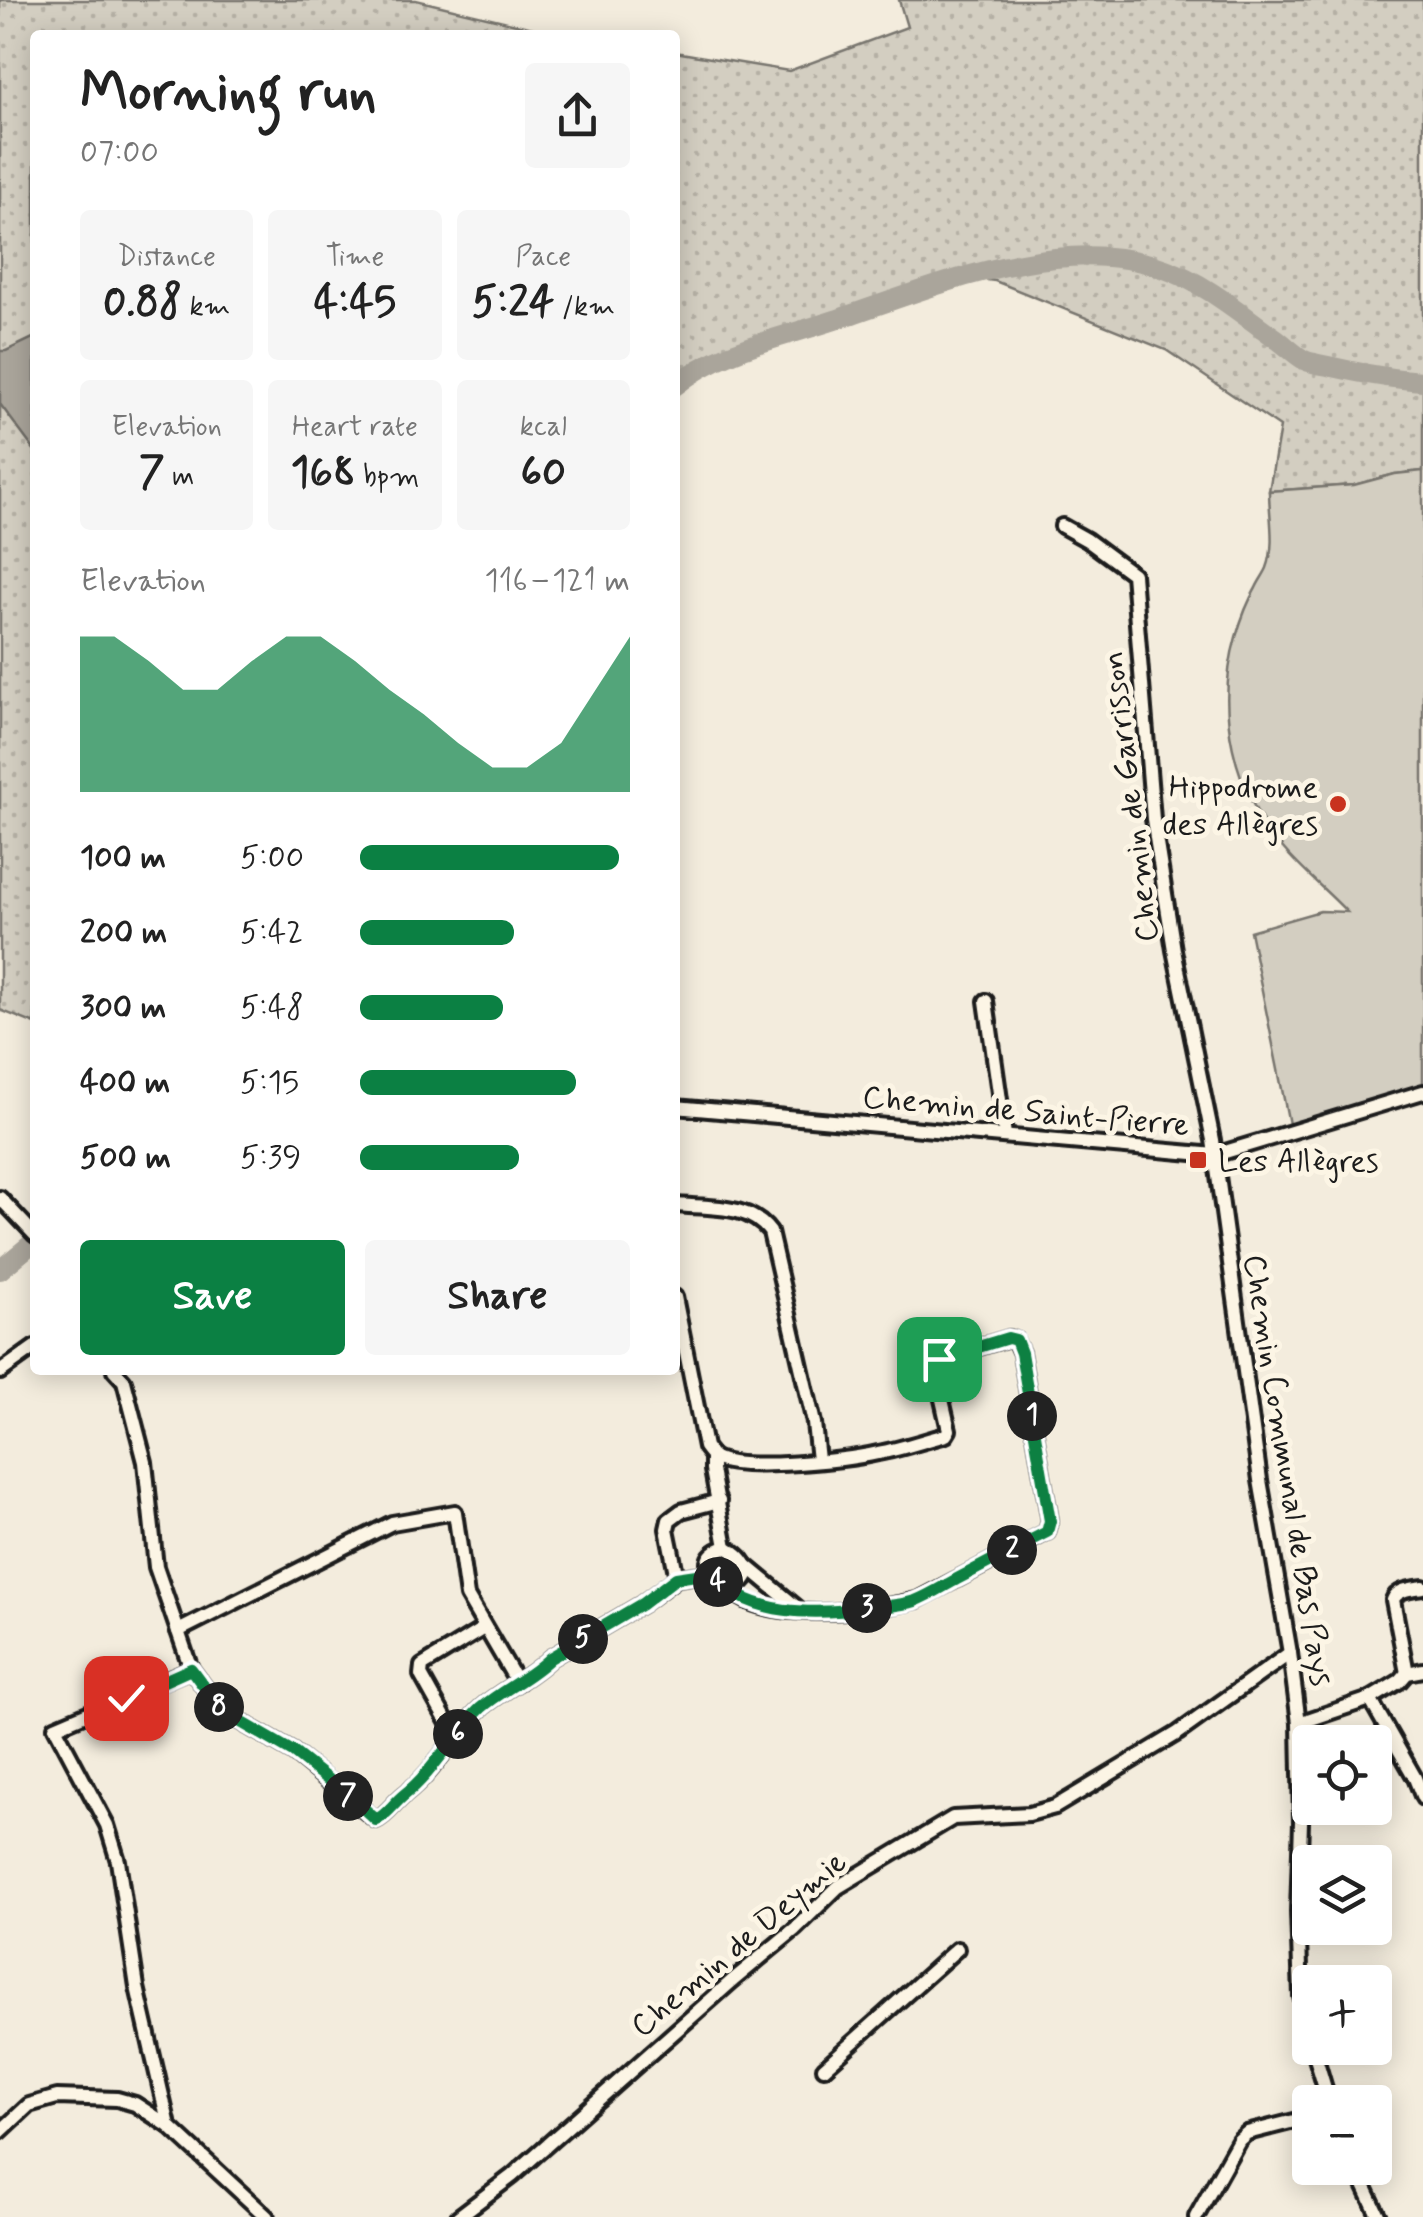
<!DOCTYPE html>
<meta charset="utf-8">
<style>
:root{--surface:#fff;--page:#f6f6f6;--text:#222;--muted:#767676;--accent:#0b8043}
body{margin:0;font-family:Mynerve,sans-serif;background:var(--page);color:var(--text);height:100vh;display:flex;flex-direction:column;font-size:38px;white-space:nowrap}
*{box-sizing:border-box;margin:0}
p{font-size:32px;color:var(--muted)}
.icon{flex:none;width:55px;height:55px;fill:none;stroke:currentColor;stroke-width:2;stroke-linecap:round;stroke-linejoin:round}
.map{position:relative;flex:1;overflow:hidden}
.side{position:absolute;left:30px;top:30px;width:650px;height:1345px;display:flex;flex-direction:column;background:var(--surface);border-radius:10px;box-shadow:0 5px 25px #0003}
.side>*{flex:none}
.controls{position:absolute;left:1292px;top:1725px;display:grid;gap:20px}
.controls a{display:grid;place-items:center;width:100px;height:100px;border-radius:10px;background:var(--surface);box-shadow:0 5px 25px #0003;font-size:50px}
.pin{position:absolute;display:grid;place-items:center;width:85px;height:85px;color:#fff;margin:-42px;border-radius:20px;box-shadow:0 5px 15px #0006}
.km{position:absolute;width:50px;height:50px;margin:-25px;border-radius:50%;background:#222;color:#fff;font-size:28px;line-height:50px;text-align:center}
.round{display:grid;place-items:center;flex:none;width:105px;height:105px;border-radius:10px;background:var(--page)}
.headline{display:flex;align-items:center;justify-content:space-between;height:170px;padding:0 50px}
h1{font-size:55px;font-weight:700;line-height:75px}
.metrics{display:grid;grid-template-columns:repeat(3,1fr);gap:15px;height:170px;padding:10px 50px}
.metrics div{display:grid;align-content:center;border-radius:10px;background:var(--page);text-align:center}
.metrics b{font-size:42px;font-weight:700}
.metrics small{font-size:28px;font-weight:400}
.metrics p{font-size:28px}
.chart{height:280px;padding:20px 50px}
.chart p{display:flex;justify-content:space-between}
.chart svg{width:100%;height:180px;margin-top:10px;fill:var(--accent);opacity:.7}
.primary-button{display:flex;gap:20px;margin-top:auto;padding:20px 50px}
.primary-button a{flex:1;height:115px;border-radius:10px;background:var(--accent);color:#fff;font-size:40px;font-weight:700;line-height:115px;text-align:center}
.primary-button a+a{background:var(--page);color:var(--text)}
ul{padding:0 50px;list-style:none;font-size:32px}
li{display:grid;grid-template-columns:160px 120px 1fr;align-items:center;height:75px}
li i{height:25px;border-radius:12px;background:var(--accent)}
.map>svg:first-child{display:block}
.grass{fill:url(#grass-dots);stroke:#78756e;stroke-width:2.5}
.garden{fill:#d3cec1;stroke:#78756e;stroke-width:2.5}
.water{fill:#aaa59b;stroke:#716e68;stroke-width:2.5}
.lines{fill:none;stroke-linecap:round;stroke-linejoin:round}
.river{stroke:#aaa59b;stroke-width:20}
.minor-casing{stroke:#1c1c1c;stroke-width:20}
.minor{stroke:#fcf5e5;stroke-width:12}
.route-casing{stroke:#fff;stroke-width:20}
.route{stroke:#0b8043;stroke-width:12}
.poi-dot{fill:#c8321e;stroke:#fcf5e5;stroke-width:4}
.labels{text-anchor:middle;stroke-width:10;stroke-linejoin:round;paint-order:stroke}
.poi-label{font-size:32px;fill:#1c1c1c;stroke:#fcf5e5;text-anchor:end}
.street-label{font-size:32px;fill:#1c1c1c;stroke:#fcf5e5}
</style>
<div class="map">
<svg width="1423" height="2217" viewBox="0 0 1423 2217">
<defs>
<pattern id="grass-dots" width="8" height="8" patternUnits="userSpaceOnUse" patternTransform="scale(2.5)"><rect width="8" height="8" fill="#d3cec1"/><path d="M2 2h.1M6 6h.1" fill="none" stroke="#b5b0a5" stroke-width="1.8" stroke-linecap="round"/></pattern>
</defs>
<rect width="100%" height="100%" fill="#f3ecdd"/>
<filter id="ink" filterUnits="userSpaceOnUse"><feTurbulence type="fractalNoise" baseFrequency=".01" numOctaves="2"/><feDisplacementMap in="SourceGraphic" scale="20" xChannelSelector="R" yChannelSelector="G"/><feConvolveMatrix kernelMatrix="1 2 1 2 8 2 1 2 1" color-interpolation-filters="sRGB"/></filter>
<g filter="url(#ink)">
<g class="grass">
<path d="M0 0H416L562 35H35V1024L0 1010Z"/>
<path d="M899 0H1423V471L1395 474 1354 485 1269 491 1280 427 1166 350 995 281 948 275 703 357 675 379V52L789 71 907 27Z"/>
</g>
<path class="garden" d="M1423 471V1086L1290 1129 1250 931 1320 911 1347 912C1326 890 1301 870 1282 847 1233 790 1215 710 1236 637 1241 620 1247 603 1256 588 1259 581 1264 575 1267 568 1276 544 1269 516 1269 491L1354 485 1395 474Z"/>
<path class="water" d="M35 337V451L0 404V351H6Z"/>
<g class="lines">
<g class="river">
<path d="M675 386C720 349 781 338 835 320 934 287 1061 231 1165 269 1205 283 1240 313 1274 337 1284 344 1294 354 1304 360 1313 364 1324 365 1333 367 1364 374 1392 379 1423 381"/>
<path d="M0 1270 35 1241"/>
</g>
<defs>
<g id="minor">
<path d="M1062 526 1087 540 1133 574 1153 819 1174 950 1213 1140 1260 1480 1290 1653 1299 1723 1301 1822 1298 1912 1301 1996 1310 2034"/>
<path d="M986 1001 1005 1135"/>
<path d="M675 1107 1215 1155 1423 1092"/>
<path d="M0 1198 35 1235"/>
<path d="M675 1205C708 1208 749 1203 770 1232L814 1423 818 1460"/>
<path d="M675 1297 705 1447C709 1452 710 1455 715 1458 741 1472 847 1460 878 1453 901 1449 923 1441 946 1435L949 1430 935 1369 939 1359 1009 1338 1015 1340 1021 1353 1050 1521 1047 1532 917 1600C876 1611 758 1625 730 1588"/>
<path d="M114 1370 124 1381 145 1462 156 1567 191 1669 55 1727 107 1825 118 1861 137 1987 169 2126 267 2217"/>
<path d="M0 1372 35 1347"/>
<path d="M712 1456V1470L726 1547"/>
<path d="M726 1547C746 1558 760 1578 730 1588 707 1580 696 1555 726 1547Z"/>
<path d="M747 1566 800 1610"/>
<path d="M677 1578 667 1529 669 1520 681 1511 719 1501"/>
<path d="M178 1631 392 1523 455 1512 467 1596 513 1675 519 1682"/>
<path d="M191 1669 222 1711 293 1752 376 1820C387 1815 394 1803 404 1795 435 1772 453 1734 481 1708 503 1689 530 1678 550 1658L642 1604 677 1578 710 1573"/>
<path d="M1407 1673 1393 1600C1397 1589 1412 1589 1423 1587"/>
<path d="M1370 1699 1415 1778 1423 1798"/>
<path d="M1299 1723 1370 1699 1400 1681 1407 1673 1423 1670"/>
<path d="M455 1736 421 1675 422 1666 484 1628"/>
<path d="M1313 2048 1329 2102"/>
<path d="M824 2068 957 1949"/>
<path d="M0 2132 29 2105 57 2097 117 2099 135 2104 169 2126"/>
<path d="M1356 2168 1379 2217"/>
<path d="M458 2217 512 2176 732 1981 795 1929 838 1887 953 1818 1029 1814 1055 1807 1178 1733 1290 1653"/>
<path d="M1196 2217 1239 2140 1247 2133 1310 2117"/>
</g>
</defs>
<use href="#minor" class="minor-casing"/>
<use href="#minor" class="minor"/>
</g>
</g>
<g class="lines" filter="url(#ink)">
<defs>
<path id="route" d="M126 1698 191 1669 222 1711 293 1752 360 1805 376 1820C387 1815 394 1803 404 1795 434 1772 453 1734 481 1708 503 1689 530 1678 550 1658L642 1604 676 1578 710 1573C749 1617 814 1615 869 1608 884 1606 901 1606 915 1601 930 1595 944 1586 957 1579 987 1563 1017 1547 1047 1532L1050 1521 1021 1353 1016 1340 1008 1338 939 1359"/>
</defs>
<use href="#route" class="route-casing"/>
<use href="#route" class="route"/>
</g>
<g class="poi-dot">
<circle cx="1338" cy="804" r="10"/>
<rect x="1188" y="1150" width="20" height="20" rx="5"/>
</g>
<g class="labels">
<g class="poi-label">
<text x="1318" y="797">Hippodrome<tspan x="1318" dy="37">des Allègres</tspan></text>
<text x="1218" y="1171" text-anchor="start">Les Allègres</text>
</g>
<g class="street-label">
<text transform="translate(1129 797) rotate(-97)" y="11">Chemin de Garrisson</text>
<text transform="translate(1026 1110) rotate(5)" y="11">Chemin de Saint-Pierre</text>
<text transform="translate(1289 1470) rotate(81)" y="11">Chemin Communal de Bas Pays</text>
<text transform="translate(738 1943) rotate(-40)" y="11">Chemin de Deymie</text>
</g>
</g>
</svg>
<div class="controls">
<a><svg class="icon" aria-label="locate" viewBox="0 0 24 24"><circle cx="12" cy="12" r="6"/><path d="M12 2v4M12 18v4M2 12h4M18 12h4"/></svg></a>
<a><svg class="icon" aria-label="layers" viewBox="0 0 24 24"><path d="M12 4l9 5-9 5-9-5zM3 14l9 5 9-5"/></svg></a>
<a>+</a>
<a>−</a>
</div>
<div class="pin" style="left:939px;top:1359px;background:#1e9e55"><svg class="icon" aria-label="arrive" viewBox="0 0 24 24"><path d="M6 21V4h12l-3 4 3 4H6"/></svg></div>
<div class="pin" style="left:126px;top:1698px;background:#d93025"><svg class="icon" aria-label="check" viewBox="0 0 24 24"><path d="M5 12l5 5 9-10"/></svg></div>
<b class="km" style="left:1032px;top:1416px">1</b>
<b class="km" style="left:1012px;top:1550px">2</b>
<b class="km" style="left:867px;top:1608px">3</b>
<b class="km" style="left:718px;top:1582px">4</b>
<b class="km" style="left:583px;top:1639px">5</b>
<b class="km" style="left:458px;top:1734px">6</b>
<b class="km" style="left:348px;top:1796px">7</b>
<b class="km" style="left:219px;top:1707px">8</b>
<section class="side">
<div class="headline"><div><h1>Morning run</h1><p>07:00</p></div><a class="round"><svg class="icon" aria-label="share" viewBox="0 0 24 24"><path d="M12 15V3M7 8l5-5 5 5M5 13v7h14v-7"/></svg></a></div>
<div class="metrics">
<div><p>Distance</p><b>0.88<small> km</small></b></div>
<div><p>Time</p><b>4:45</b></div>
<div><p>Pace</p><b>5:24<small> /km</small></b></div>
</div>
<div class="metrics">
<div><p>Elevation</p><b>7<small> m</small></b></div>
<div><p>Heart rate</p><b>168<small> bpm</small></b></div>
<div><p>kcal</p><b>60</b></div>
</div>
<div class="chart"><p><span>Elevation</span>116–121 m</p>
<svg viewBox="0 0 160 44" preserveAspectRatio="none"><path d="M0 44V6L10 6L20 12L30 19L40 19L50 12L60 6L70 6L80 12L90 19L100 25L110 32L120 38L130 38L140 32L150 19L160 6V44z"/></svg>
</div>
<ul>
<li><b>100 m</b>5:00<i style="width:96%"></i></li>
<li><b>200 m</b>5:42<i style="width:57%"></i></li>
<li><b>300 m</b>5:48<i style="width:53%"></i></li>
<li><b>400 m</b>5:15<i style="width:80%"></i></li>
<li><b>500 m</b>5:39<i style="width:59%"></i></li>
</ul>
<div class="primary-button"><a>Save</a><a>Share</a></div>
</section>
</div>
